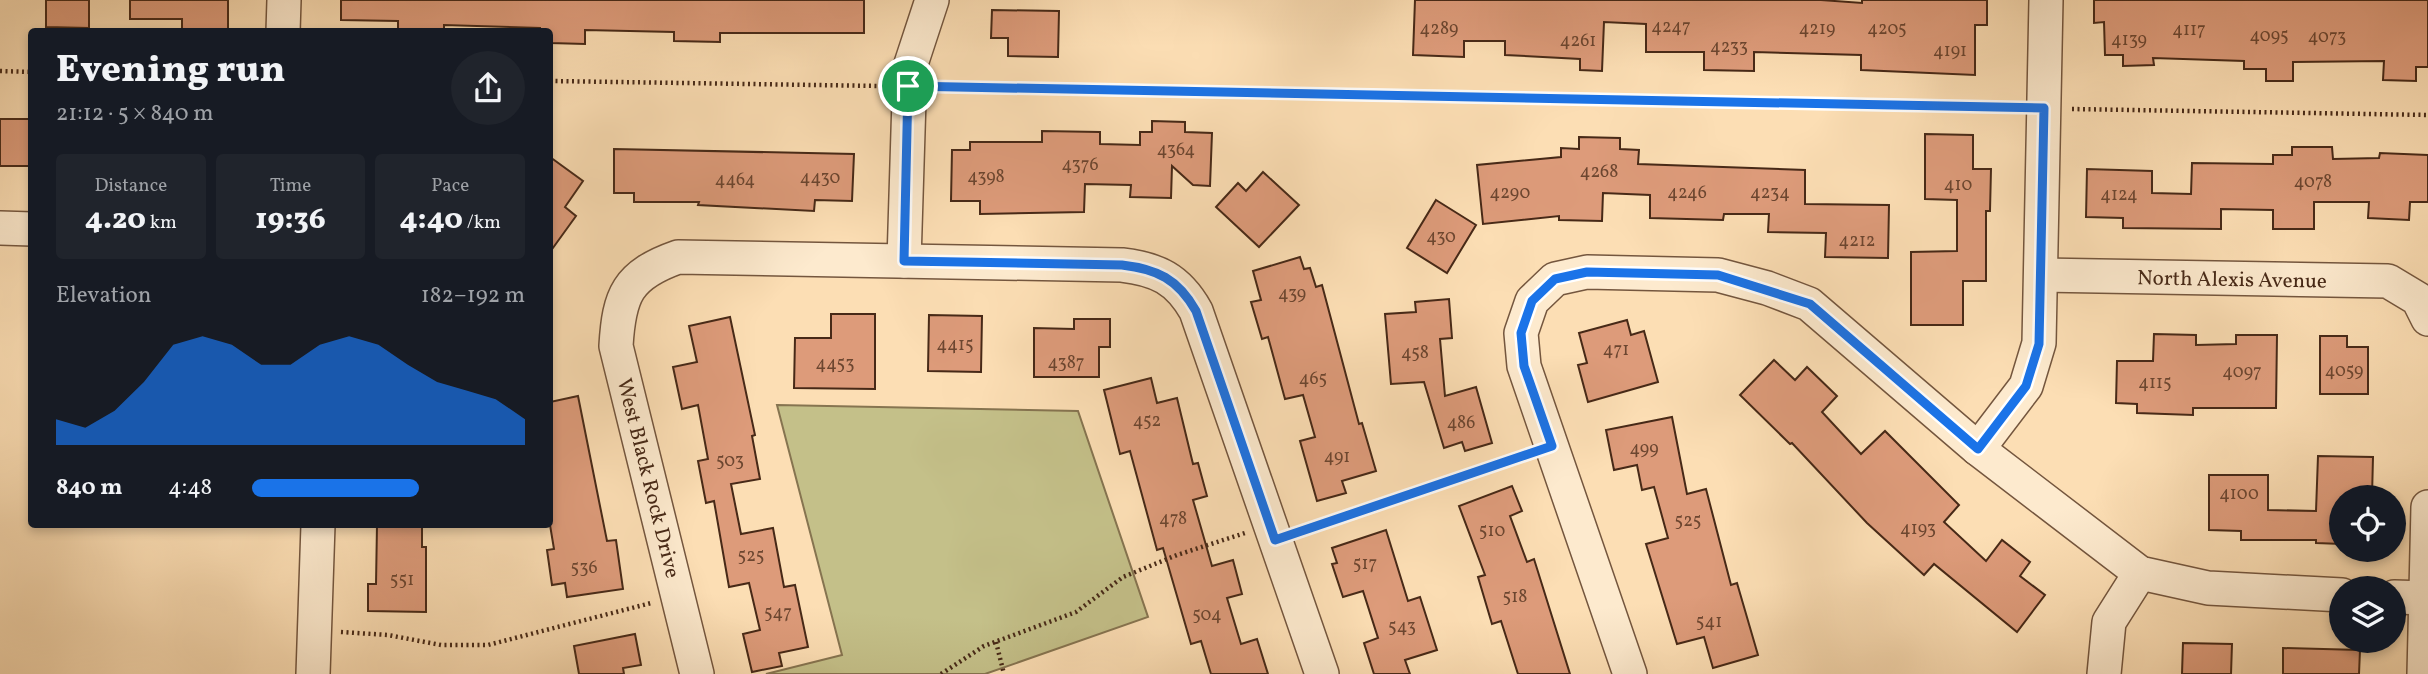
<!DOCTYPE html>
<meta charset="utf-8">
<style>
:root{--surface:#171b24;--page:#20242c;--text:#f1f3f6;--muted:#9ea1a6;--accent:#1a73e8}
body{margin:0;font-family:Vollkorn,serif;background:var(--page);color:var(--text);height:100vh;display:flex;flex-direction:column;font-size:26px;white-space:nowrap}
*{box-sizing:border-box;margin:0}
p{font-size:23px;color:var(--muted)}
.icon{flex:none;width:38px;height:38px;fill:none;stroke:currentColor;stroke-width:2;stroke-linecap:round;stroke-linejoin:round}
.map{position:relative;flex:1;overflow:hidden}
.details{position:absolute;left:28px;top:28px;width:525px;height:500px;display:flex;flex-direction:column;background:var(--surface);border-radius:7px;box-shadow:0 4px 10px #0003}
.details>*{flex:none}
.buttons{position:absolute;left:2329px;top:485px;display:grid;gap:14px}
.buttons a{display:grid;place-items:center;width:77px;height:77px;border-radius:50%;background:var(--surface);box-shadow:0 4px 10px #0003;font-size:35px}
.pin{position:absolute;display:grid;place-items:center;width:60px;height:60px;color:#fff;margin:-30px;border:4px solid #fff;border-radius:50%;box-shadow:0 2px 7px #0007}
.round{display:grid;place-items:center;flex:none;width:74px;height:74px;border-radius:37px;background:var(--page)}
.head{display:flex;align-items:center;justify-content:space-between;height:119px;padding:0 28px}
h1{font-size:38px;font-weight:800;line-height:52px}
.figures{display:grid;grid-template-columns:repeat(3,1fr);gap:10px;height:119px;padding:7px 28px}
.figures div{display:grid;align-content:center;border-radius:7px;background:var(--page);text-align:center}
.figures b{font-size:30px;font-weight:800}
.figures small{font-size:19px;font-weight:400}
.figures p{font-size:19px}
.chart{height:196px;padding:14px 28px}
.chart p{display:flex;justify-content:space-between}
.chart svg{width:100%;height:126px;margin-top:7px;fill:var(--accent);opacity:.7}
ul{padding:0 28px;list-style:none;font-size:23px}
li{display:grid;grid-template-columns:112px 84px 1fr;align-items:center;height:52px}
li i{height:18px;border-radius:9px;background:var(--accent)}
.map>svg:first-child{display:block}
.green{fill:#c4c089;stroke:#867450;stroke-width:2}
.building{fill:#dd9b7a;stroke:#472917;stroke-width:2}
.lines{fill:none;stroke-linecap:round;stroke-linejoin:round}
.minor-casing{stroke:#74563e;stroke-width:36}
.path{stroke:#472917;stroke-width:4.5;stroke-dasharray:2 3.5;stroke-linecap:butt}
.minor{stroke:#fdeace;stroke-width:33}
.route-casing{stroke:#fff;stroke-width:14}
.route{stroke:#1a73e8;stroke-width:9}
.labels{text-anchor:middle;stroke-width:7;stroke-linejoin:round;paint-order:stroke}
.number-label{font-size:18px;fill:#6c4630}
.street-label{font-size:21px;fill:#472917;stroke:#fdeace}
</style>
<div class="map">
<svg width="2428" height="674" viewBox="0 0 2428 674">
<rect width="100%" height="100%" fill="#fcdeb4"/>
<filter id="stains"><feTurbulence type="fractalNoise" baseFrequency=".00286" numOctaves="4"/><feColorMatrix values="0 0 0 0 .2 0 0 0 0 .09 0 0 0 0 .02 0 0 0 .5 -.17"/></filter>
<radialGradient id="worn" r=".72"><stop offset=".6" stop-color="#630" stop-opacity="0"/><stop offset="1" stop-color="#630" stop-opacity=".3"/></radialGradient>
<path class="green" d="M777 405 1078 411 1148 617 985 674H766L842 655Z"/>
<g class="building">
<path d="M46 0H89V28L46 27Z"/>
<path d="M130 0H228V32H182V19H130Z"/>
<path d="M341 0H864V33H720V42L674 41V32L585 30V44L550 43V32H540V28L444 25V32H398V21L341 20Z"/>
<path d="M1415 0H1821L1862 3V0H1987V25H1975V75L1861 70V55L1754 52V71L1704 70V52H1646V24L1604 22 1602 71 1580 70V59L1505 55V41H1464V57L1413 55Z"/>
<path d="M2094 0H2428V67H2416V81L2383 80 2384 61 2293 62V81H2266V69H2244V61L2153 58 2154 65 2123 66V55H2105L2104 22 2094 23Z"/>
<path d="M992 10 1059 11 1058 57 1008 56V38H991Z"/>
<rect x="0" y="119" width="32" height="47"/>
<path d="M1152 121 1185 122V132L1212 133 1210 186 1193 185 1172 166 1171 198 1130 197 1131 185 1085 184 1084 212 980 214V201H951L952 150H970V142H1042V131L1100 132V144L1140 145V132H1152Z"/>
<path d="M1925 134 1973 135V169H1991L1990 211H1986V281H1963V325H1911V252L1957 251V200L1925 199Z"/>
<path d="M1579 137 1620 138V149L1639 150 1638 164 1805 170V204L1889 205 1888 258 1825 257 1826 233 1768 232 1769 214H1724L1723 220 1650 218V195L1603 193 1602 221 1559 220V216L1483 224 1477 165 1561 157V148L1579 149Z"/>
<path d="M2292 147H2332L2333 159 2379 158 2380 153 2428 155V202H2410L2409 220 2368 218 2369 202H2314V229H2273V210L2221 209V229L2123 228V218L2086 217 2087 169 2152 171V193L2191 194 2192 163 2273 164V155H2292Z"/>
<path d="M614 149 854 154 852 201 815 200 814 211 698 205 699 202H634V193H614Z"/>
<path d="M550 157 583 181 565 207 576 216 550 252Z"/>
<path d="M1263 172 1299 205 1259 247 1216 207 1238 183 1246 191Z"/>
<path d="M1436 200 1476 225 1447 273 1407 248Z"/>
<path d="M1300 257 1304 269 1310 268 1316 287 1322 285 1359 424 1362 423 1376 471 1342 481 1346 493 1317 501 1300 441 1315 437 1303 395 1285 399 1268 337 1262 339 1251 302 1261 300 1253 271Z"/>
<path d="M1449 299 1452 338 1440 339 1445 396 1476 387 1492 443 1465 451 1462 442 1444 448 1424 382 1391 384 1385 314 1416 312 1415 302Z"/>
<path d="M831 314H875V389L794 388 795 338H831Z"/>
<path d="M929 315 982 316 981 372 928 371Z"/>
<path d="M730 317 755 435 752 436 760 479 731 484 741 534 773 528 784 587 795 585 808 647 779 653 782 666 752 672 743 634 760 630 749 583 729 587 714 501 706 503 698 461 708 459 698 405 682 409 673 367 697 362 689 326Z"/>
<path d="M1074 319H1110V347H1099V377H1034V328L1074 329Z"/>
<path d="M1627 320 1631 335 1644 331 1658 382 1588 402 1578 365 1587 363 1579 333Z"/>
<path d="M2154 334 2196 335V345L2236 344V335H2277L2276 408H2193V415L2137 413V404L2116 403 2117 361H2153Z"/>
<path d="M2320 336H2347V347H2368V394H2320Z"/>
<path d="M1774 360 1795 380 1807 367 1837 396 1822 412 1861 454 1885 431 1959 505 1944 522 1986 561 2002 540 2030 562 2020 576 2045 595 2017 632 1934 564 1924 575 1867 523 1792 443 1790 444 1740 395Z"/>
<path d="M1151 378 1157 403 1177 398 1193 464 1198 463 1207 496 1193 500 1212 566 1233 560 1242 594 1227 598 1241 644 1257 639 1268 674H1211L1201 641 1191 644 1163 548 1157 550 1130 451 1120 454 1104 390Z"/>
<path d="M578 396 607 541 616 540 623 589 567 597 565 583 552 585 547 550 554 549 550 525V402Z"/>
<path d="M1672 417 1687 494 1706 489 1731 585 1737 583 1758 655 1713 668 1704 637 1677 644 1646 544 1668 538 1654 487 1642 490 1637 465 1614 470 1606 430Z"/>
<path d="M2318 456 2373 457 2372 497H2342V544L2316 543V540H2241V531L2209 530V475H2268V510L2316 511Z"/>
<path d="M1512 486 1522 511 1510 516 1527 562 1534 559 1570 674H1518L1501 621 1492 624 1478 577 1485 575 1459 506Z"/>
<path d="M377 525H422V547H426V612L368 611V584H376Z"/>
<path d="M1386 530 1408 601 1420 597 1437 650 1405 660 1410 674H1374L1364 643 1378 638 1363 591 1343 597 1332 564 1337 563 1332 548Z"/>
<path d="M635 634 641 665 623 668 624 674H579L574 646Z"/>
<path d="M2183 643 2232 644 2231 674H2182Z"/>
<path d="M2283 648 2360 650 2359 674H2283Z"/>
</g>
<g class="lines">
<defs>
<g id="minor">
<path d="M283 32 284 0"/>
<path d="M0 228 32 229"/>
<path d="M904 261 910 67 932 0"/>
<path d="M2041 275 2388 281 2418 299 2428 319"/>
<path d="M1978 449 2026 386 2039 343 2046 0"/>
<path d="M2394 597 2428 598"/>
<path d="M313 674 318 525"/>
<path d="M697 674 616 346C619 295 627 275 678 257L1122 265C1157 269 1178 279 1196 311L1322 674"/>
<path d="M1630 674 1524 366 1521 333 1532 301 1555 279 1587 272 1718 275 1767 288 1809 304 1978 449 2140 573 2208 588 2342 595"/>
<path d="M2104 674 2109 622 2140 573"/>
<path d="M2424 674 2428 507"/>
</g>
</defs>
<use href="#minor" class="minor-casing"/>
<g class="path">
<path d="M0 71 32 72"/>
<path d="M550 81 880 86"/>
<path d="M938 87 2018 108"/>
<path d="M2072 109 2428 115"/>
<path d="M1303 531 1527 455"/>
<path d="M341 632 388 635 441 645H488L651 603"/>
<path d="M996 642 1004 674"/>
<path d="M941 674 984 646 1076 612 1123 577 1177 555 1245 533"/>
</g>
<use href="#minor" class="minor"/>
</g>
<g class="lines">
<defs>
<path id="route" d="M908 86 2044 108 2039 344 2026 386 1978 449 1810 304 1718 275 1587 272 1555 279 1532 301 1521 333 1524 366 1552 446 1275 540 1196 311C1178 279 1157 269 1122 265L904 261Z"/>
</defs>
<use href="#route" class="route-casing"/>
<use href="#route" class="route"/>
</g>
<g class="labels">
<g class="number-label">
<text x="1671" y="32">4247</text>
<text x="1439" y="34">4289</text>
<text x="1817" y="34">4219</text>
<text x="1887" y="34">4205</text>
<text x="2189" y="35">4117</text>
<text x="2269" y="41">4095</text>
<text x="2327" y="42">4073</text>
<text x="2129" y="45">4139</text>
<text x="1578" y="46">4261</text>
<text x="1729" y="52">4233</text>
<text x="1950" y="56">4191</text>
<text x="1176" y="155">4364</text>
<text x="1080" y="170">4376</text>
<text x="1599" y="177">4268</text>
<text x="986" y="182">4398</text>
<text x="820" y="183">4430</text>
<text x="735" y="185">4464</text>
<text x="2313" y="187">4078</text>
<text x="1958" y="190">410</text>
<text x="1510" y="198">4290</text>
<text x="1687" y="198">4246</text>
<text x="1770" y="198">4234</text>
<text x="2119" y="200">4124</text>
<text x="1441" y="242">430</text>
<text x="1857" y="246">4212</text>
<text x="1292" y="299">439</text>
<text x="955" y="350">4415</text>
<text x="1616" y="355">471</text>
<text x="1415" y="358">458</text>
<text x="1066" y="368">4387</text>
<text x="835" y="369">4453</text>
<text x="2344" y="376">4059</text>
<text x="2242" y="377">4097</text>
<text x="1313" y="384">465</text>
<text x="2155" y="388">4115</text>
<text x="1147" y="426">452</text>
<text x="1461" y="428">486</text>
<text x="1644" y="454">499</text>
<text x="1337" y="462">491</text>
<text x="730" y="466">503</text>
<text x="2239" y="499">4100</text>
<text x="1173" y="524">478</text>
<text x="1688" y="526">525</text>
<text x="1918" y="534">4193</text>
<text x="1492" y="536">510</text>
<text x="751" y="561">525</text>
<text x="1365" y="569">517</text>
<text x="584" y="573">536</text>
<text x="402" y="585">551</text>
<text x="1515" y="602">518</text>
<text x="778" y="618">547</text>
<text x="1207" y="620">504</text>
<text x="1709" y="627">541</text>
<text x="1402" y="632">543</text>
</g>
<g class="street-label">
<text transform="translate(2232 279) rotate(1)" y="7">North Alexis Avenue</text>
<text transform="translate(649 478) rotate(76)" y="7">West Black Rock Drive</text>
</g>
</g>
<rect width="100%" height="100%" filter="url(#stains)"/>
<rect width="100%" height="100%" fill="url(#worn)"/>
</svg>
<div class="buttons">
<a><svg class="icon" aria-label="locate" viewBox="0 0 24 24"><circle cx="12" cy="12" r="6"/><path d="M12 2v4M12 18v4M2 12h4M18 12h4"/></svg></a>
<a><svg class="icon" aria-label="layers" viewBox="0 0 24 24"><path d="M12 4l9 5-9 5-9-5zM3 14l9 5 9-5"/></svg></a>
</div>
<div class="pin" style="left:908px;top:86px;background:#1e9e55"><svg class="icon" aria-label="arrive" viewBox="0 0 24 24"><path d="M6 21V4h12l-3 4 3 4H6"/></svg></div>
<section class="details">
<div class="head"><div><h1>Evening run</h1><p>21:12 · 5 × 840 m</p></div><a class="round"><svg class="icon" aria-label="share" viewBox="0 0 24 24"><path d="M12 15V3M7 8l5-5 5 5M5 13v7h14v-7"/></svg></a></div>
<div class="figures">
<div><p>Distance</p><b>4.20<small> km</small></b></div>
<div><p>Time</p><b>19:36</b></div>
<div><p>Pace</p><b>4:40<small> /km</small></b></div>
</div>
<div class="chart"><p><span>Elevation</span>182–192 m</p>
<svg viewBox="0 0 160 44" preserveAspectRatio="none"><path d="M0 44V35L10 38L20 32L30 22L40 9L50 6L60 9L70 16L80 16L90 9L100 6L110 9L120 16L130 22L140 25L150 28L160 35V44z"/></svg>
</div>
<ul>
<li><b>840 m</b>4:48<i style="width:61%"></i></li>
</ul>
</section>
</div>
